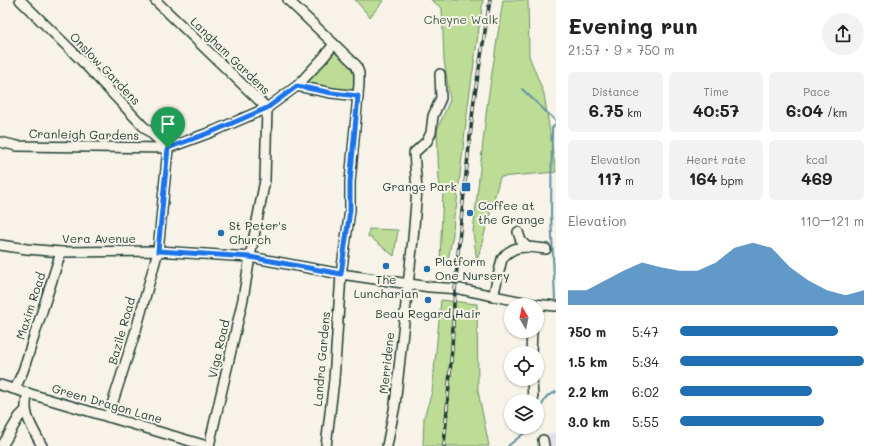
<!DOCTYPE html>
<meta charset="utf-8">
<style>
:root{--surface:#fff;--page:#f2f2f2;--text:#222;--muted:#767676;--accent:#1f6fb2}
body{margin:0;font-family:Mali,sans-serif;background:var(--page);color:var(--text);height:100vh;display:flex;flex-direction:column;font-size:15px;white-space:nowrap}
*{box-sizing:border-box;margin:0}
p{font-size:13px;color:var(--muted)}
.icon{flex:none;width:22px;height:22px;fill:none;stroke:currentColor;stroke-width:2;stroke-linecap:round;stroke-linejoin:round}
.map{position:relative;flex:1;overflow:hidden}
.details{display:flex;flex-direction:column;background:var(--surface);width:320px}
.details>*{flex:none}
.needle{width:26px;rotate:350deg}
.tools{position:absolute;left:504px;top:298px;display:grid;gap:8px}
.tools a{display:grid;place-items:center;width:40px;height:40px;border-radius:50%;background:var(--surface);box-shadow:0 1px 3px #0004;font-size:20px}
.pin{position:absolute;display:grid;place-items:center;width:34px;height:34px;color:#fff;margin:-41px -17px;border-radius:50% 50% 50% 0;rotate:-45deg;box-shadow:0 0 4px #0007}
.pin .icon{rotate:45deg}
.round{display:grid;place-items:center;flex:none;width:42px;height:42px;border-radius:21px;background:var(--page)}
.summary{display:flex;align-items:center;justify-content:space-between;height:68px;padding:0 12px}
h1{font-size:22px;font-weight:800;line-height:30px}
.figures{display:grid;grid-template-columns:repeat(3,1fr);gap:6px;height:68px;padding:4px 12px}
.figures div{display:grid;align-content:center;border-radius:6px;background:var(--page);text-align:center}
.figures b{font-size:17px;font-weight:800}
.figures small{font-size:11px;font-weight:400}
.figures p{font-size:11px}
.chart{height:112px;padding:8px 12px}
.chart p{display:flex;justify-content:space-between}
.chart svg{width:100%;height:72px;margin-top:4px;fill:var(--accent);opacity:.7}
ul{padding:0 12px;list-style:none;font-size:13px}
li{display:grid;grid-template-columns:64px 48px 1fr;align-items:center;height:30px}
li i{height:10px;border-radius:5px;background:var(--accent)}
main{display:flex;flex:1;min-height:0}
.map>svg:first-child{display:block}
.built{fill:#e4e0e8}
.green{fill:#bddd96;stroke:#6e8d65}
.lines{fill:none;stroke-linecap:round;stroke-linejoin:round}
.stream{stroke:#6092a2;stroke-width:2}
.minor-casing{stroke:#1f3d34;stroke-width:12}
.minor{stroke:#f7f3e8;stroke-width:9}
.rail-casing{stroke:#1f3d34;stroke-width:3.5}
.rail{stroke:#f7f3e8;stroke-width:2;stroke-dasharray:6;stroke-linecap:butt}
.route-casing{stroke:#fff;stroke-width:8}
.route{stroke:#1a73e8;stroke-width:5}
.poi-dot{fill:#1f6fb2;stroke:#f7f3e8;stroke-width:1.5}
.labels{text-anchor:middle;stroke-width:4;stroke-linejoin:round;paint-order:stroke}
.park-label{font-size:12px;fill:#3f5d48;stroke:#f7f3e8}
.street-label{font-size:12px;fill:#1f3d34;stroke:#f7f3e8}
.poi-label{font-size:12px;fill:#1f3d34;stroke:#f7f3e8;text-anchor:start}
</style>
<main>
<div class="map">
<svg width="556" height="446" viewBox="0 0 556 446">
<rect width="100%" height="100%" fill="#f7f3e8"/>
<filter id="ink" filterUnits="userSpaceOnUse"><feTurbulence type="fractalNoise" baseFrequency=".025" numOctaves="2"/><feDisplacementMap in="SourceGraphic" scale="8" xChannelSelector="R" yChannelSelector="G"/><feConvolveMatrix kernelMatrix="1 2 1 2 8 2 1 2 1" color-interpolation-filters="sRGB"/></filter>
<g filter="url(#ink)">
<path class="built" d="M556 432V446H548L547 434Z"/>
<g class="green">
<path d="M355 0H384L370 17Z"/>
<path d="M431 0H483L468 105 456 210 454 215 453 234 448 260H440L443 192 439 182 437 130 450 100 444 60 442 8Z"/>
<path d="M503 0H528L529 56 544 94 556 172 500 177 477 261 473 232 487 106Z"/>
<path d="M335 50C353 66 355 67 354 92L310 86 306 83 305 79Z"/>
<path d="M369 229 398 230 394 256 370 237H368Z"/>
<path d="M441 300 477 304 478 391 489 446H423L424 417 432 392Z"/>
</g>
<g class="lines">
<g class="stream">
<path d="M522 89 556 121"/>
<path d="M555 299 551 215 552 128 556 123"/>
<path d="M537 414 547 396 556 392"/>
<path d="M508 446 528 430 530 427"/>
</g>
<defs>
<g id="minor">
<path d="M20 0 78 57 143 126 168 148 158 251 136 330 108 417"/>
<path d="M155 0 267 108 265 180 250 257 243 299 209 446"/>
<path d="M288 0 356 65 359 73V84L350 182V210L341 274 334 380 326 446"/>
<path d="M297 86 332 93 358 96"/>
<path d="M0 142 17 146 168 148 214 131 267 108 297 86 323 58 334 44"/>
<path d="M518 232 521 241 526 246"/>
<path d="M0 245 27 249 61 252 158 251 250 257 341 274 430 287 460 289 533 304 556 306"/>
<path d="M493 297 502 259C513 243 530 247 546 249"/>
<path d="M531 353 532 331"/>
<path d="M532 379 533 401"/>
<path d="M0 385 207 446"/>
<path d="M15 389 23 371 61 252"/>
<path d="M28 393C21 414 33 428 42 446"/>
<path d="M543 440 544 446"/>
<path d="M2 446 19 417 25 411"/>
<path d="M387 446 395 405 413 239 417 190 414 153 427 141 431 133 433 116 441 98 440 74"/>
</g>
</defs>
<use href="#minor" class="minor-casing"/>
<use href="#minor" class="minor"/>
<defs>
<path id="rail" d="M444 446 452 348 454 304 460 230 474 100 490 0"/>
</defs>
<use href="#rail" class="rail-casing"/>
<use href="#rail" class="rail"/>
</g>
</g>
<g class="lines" filter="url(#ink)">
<defs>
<path id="route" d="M297 86 332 93 358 96 350 182V210L341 274 250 257 158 251 168 148 214 131 267 108Z"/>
</defs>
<use href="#route" class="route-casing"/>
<use href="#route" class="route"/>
</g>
<g class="poi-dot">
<rect x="461" y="182" width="10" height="10" rx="2"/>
<circle cx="470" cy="213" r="4"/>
<circle cx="221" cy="233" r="4"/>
<circle cx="386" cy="266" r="4"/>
<circle cx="427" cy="269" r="4"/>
<circle cx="428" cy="300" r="4"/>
</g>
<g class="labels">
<g class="park-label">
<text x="461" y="24">Cheyne Walk</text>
</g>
<g class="street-label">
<text transform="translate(230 56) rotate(44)" y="4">Langham Gardens</text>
<text transform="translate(105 69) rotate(46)" y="4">Onslow Gardens</text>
<text transform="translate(84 135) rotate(1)" y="4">Cranleigh Gardens</text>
<text x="99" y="243">Vera Avenue</text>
<text transform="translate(31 306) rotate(-72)" y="4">Maxim Road</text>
<text transform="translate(122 331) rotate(-74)" y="4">Bazile Road</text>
<text transform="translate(219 349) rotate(-77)" y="4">Viga Road</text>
<text transform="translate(322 359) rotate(-85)" y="4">Landra Gardens</text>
<text transform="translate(387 363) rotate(-84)" y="4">Merridene</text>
<text transform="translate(107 404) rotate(16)" y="4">Green Dragon Lane</text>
</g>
<g class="poi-label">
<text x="457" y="191" text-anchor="end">Grange Park</text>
<text x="478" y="210">Coffee at<tspan x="478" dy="14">the Grange</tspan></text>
<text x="229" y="230">St Peter's<tspan x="229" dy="14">Church</tspan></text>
<text x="435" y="266">Platform<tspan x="435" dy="14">One Nursery</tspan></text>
<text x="386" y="284" text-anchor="middle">The<tspan x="386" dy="14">Luncharian</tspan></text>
<text x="428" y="318" text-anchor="middle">Beau Regard Hair</text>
</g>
</g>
</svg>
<div class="tools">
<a><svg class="needle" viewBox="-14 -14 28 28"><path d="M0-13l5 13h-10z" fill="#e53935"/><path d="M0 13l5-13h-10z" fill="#767676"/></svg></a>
<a><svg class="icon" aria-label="locate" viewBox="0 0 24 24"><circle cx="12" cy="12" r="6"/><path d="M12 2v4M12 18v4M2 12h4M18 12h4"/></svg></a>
<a><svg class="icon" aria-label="layers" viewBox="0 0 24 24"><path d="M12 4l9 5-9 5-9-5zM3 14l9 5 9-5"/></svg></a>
</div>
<div class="pin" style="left:168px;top:148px;background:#1e9e55"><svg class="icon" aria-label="arrive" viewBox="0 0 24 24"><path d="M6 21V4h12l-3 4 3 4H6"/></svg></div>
</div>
<section class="details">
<div class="summary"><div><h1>Evening run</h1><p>21:57 · 9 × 750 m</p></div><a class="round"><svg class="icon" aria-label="share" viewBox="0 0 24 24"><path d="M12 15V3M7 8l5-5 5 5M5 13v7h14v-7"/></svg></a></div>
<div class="figures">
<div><p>Distance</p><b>6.75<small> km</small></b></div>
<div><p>Time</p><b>40:57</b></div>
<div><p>Pace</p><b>6:04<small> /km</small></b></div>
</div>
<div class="figures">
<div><p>Elevation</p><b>117<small> m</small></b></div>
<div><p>Heart rate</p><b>164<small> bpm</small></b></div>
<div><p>kcal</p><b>469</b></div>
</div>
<div class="chart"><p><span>Elevation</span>110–121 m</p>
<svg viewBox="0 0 160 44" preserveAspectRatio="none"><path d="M0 44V35L10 35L20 29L30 23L40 18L50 21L60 23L70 23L80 18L90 9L100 6L110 9L120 21L130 29L140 35L150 38L160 35V44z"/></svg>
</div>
<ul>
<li><b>750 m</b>5:47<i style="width:86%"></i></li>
<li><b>1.5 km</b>5:34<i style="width:100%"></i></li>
<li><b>2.2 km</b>6:02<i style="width:72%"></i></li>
<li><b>3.0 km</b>5:55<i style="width:78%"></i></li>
</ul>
</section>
</main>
